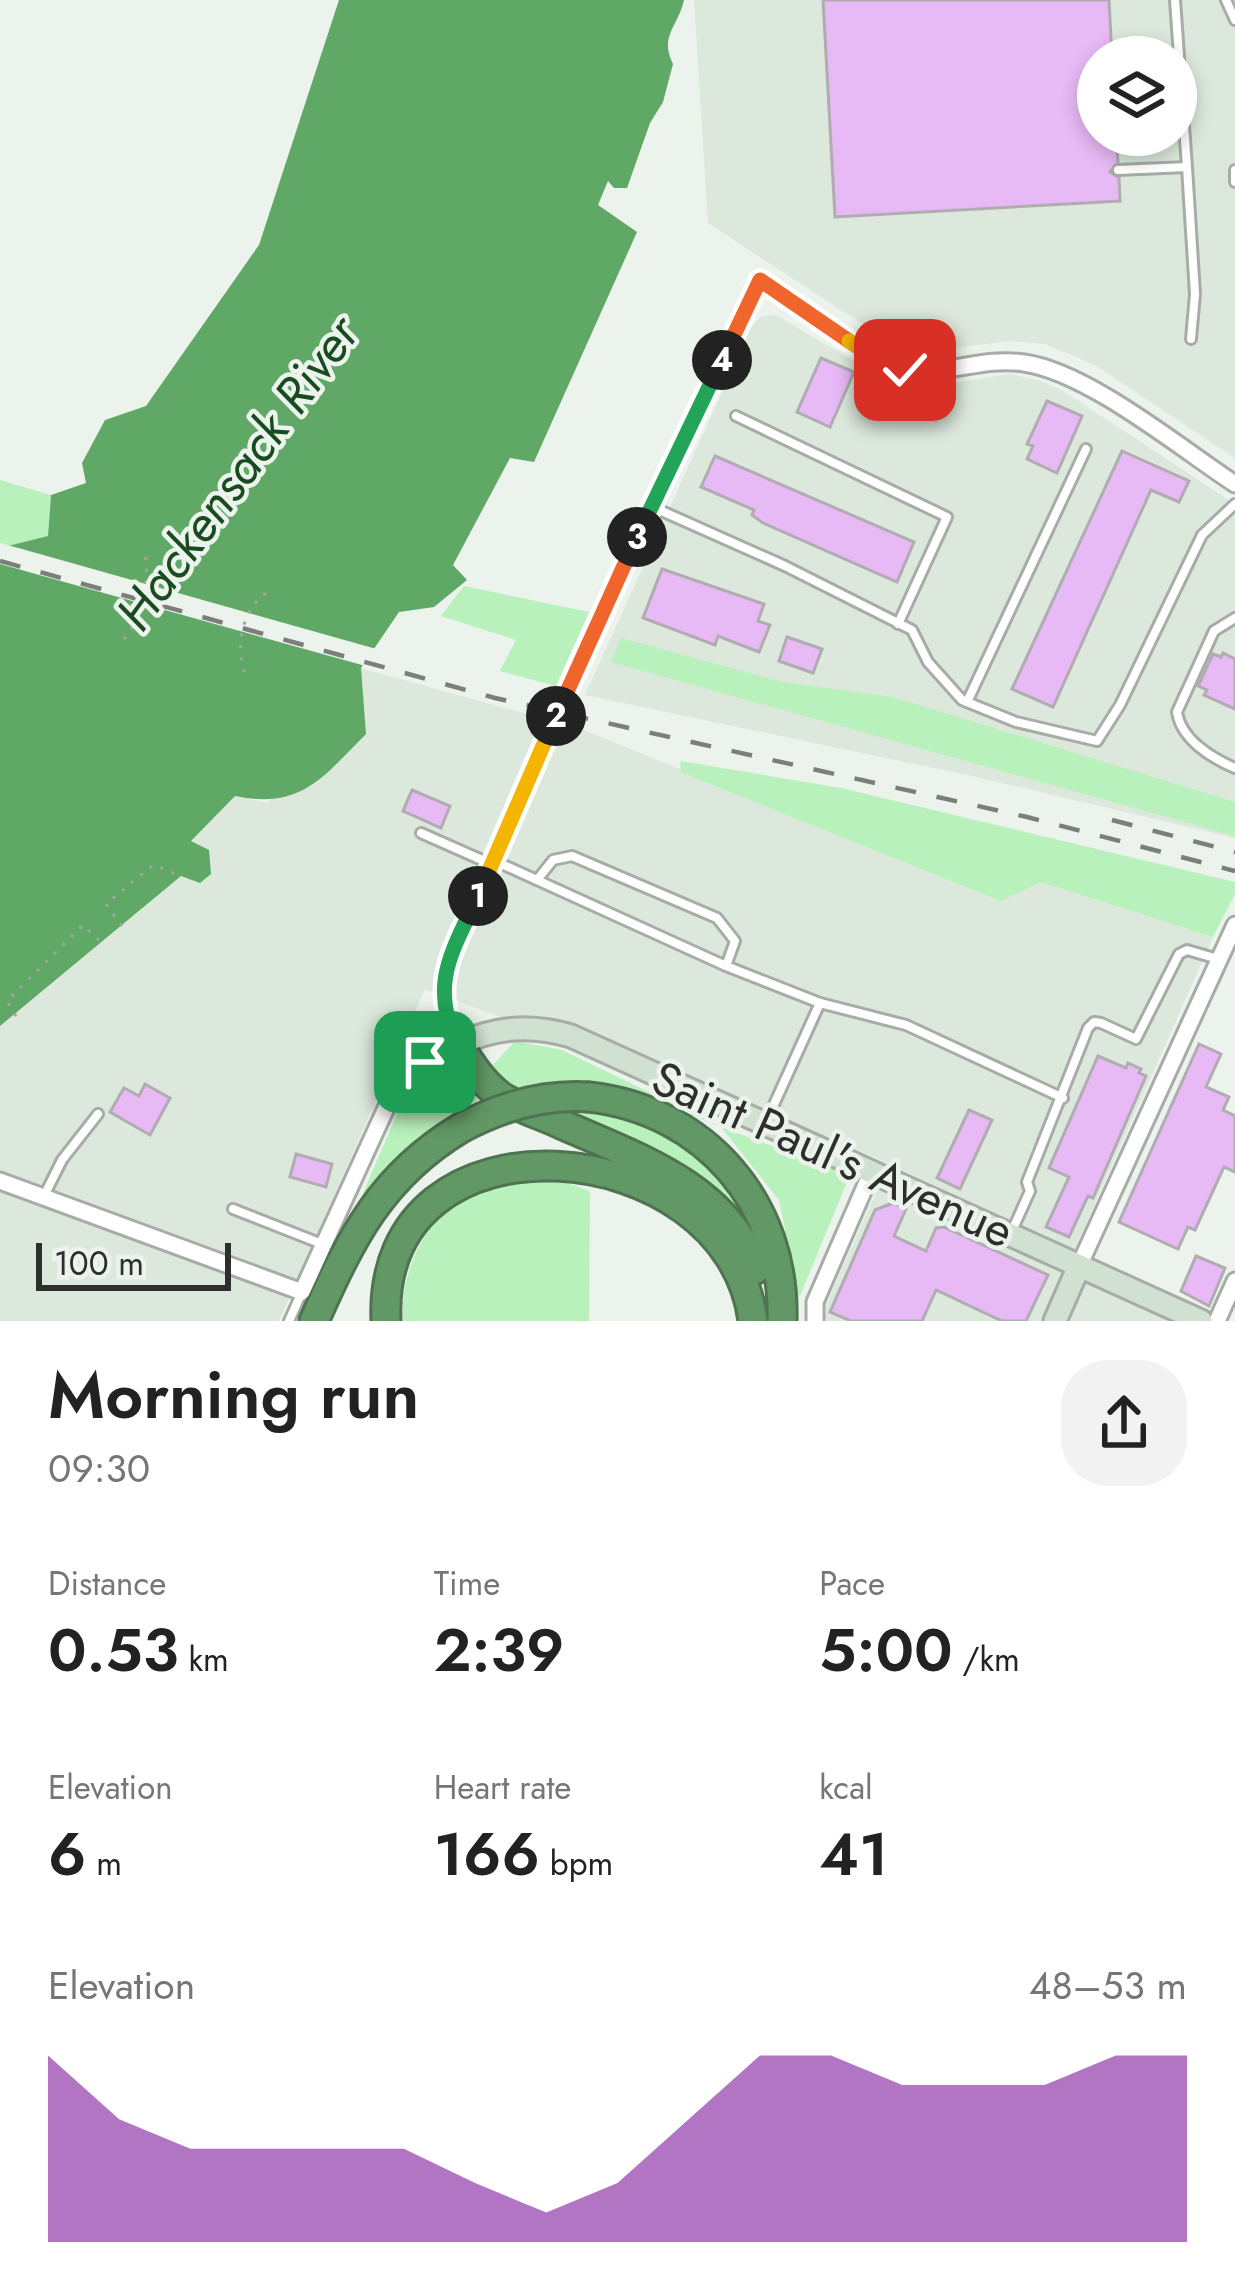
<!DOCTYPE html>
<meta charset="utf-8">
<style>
:root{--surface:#fff;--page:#f2f2f2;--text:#222;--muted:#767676;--accent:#923caa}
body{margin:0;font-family:Jost,sans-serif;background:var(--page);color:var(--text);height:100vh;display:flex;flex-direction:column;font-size:45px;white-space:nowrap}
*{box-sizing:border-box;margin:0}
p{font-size:39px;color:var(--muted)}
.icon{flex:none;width:66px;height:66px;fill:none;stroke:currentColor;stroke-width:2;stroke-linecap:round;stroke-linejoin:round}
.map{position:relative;height:1321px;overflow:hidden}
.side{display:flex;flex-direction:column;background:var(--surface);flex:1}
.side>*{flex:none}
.buttons{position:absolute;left:1077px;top:36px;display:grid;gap:24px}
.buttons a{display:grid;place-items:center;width:120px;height:120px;border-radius:50%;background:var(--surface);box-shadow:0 6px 18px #0003;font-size:60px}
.scale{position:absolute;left:36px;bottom:30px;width:195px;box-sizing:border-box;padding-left:12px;border:6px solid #2d2f2d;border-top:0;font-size:33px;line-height:42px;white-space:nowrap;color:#2d2f2d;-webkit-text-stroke:9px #ecf2ec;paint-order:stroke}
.pin{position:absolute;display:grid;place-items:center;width:102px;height:102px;color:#fff;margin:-51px;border-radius:24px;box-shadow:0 6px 18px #0006}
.km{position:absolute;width:60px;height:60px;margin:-30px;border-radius:50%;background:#222;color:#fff;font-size:33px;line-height:60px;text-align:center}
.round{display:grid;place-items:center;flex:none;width:126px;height:126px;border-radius:48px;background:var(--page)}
.head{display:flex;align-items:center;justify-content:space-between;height:204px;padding:0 48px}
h1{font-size:66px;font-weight:600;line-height:90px}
.metrics{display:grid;grid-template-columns:repeat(3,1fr);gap:18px;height:204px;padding:12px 48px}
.metrics div{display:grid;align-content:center}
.metrics b{font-size:60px;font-weight:600}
.metrics small{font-size:33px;font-weight:400}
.metrics p{font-size:33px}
.chart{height:336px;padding:24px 48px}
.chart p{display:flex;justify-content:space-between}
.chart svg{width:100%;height:216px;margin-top:12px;fill:var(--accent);opacity:.7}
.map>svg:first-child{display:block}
.built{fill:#dce8dc;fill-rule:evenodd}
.green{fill:#b8f1bb}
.water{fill:#60a866}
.pier{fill:#ecf2ec}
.building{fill:#e7b9f5;stroke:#b1acb2;stroke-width:3}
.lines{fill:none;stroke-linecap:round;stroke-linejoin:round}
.lane-casing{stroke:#a7aca7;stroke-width:14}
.street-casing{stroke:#a7aca7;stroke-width:21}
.secondary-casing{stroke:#a7aca7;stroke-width:27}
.highway-casing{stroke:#4f7351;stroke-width:33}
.path{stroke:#a1a6a1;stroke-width:3;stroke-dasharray:3 9;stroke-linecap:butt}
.lane{stroke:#fff;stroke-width:8}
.street{stroke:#fff;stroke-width:15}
.secondary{stroke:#d0e0d1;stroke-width:21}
.highway{stroke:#619865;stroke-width:27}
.rail{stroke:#7b7e7b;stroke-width:4.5;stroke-dasharray:21 21;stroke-linecap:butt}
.highway-bridge-casing{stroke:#4f7351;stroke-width:33;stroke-linecap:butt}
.highway-bridge{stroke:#619865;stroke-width:27}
.split-1-casing{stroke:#fff;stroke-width:24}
.split-2-casing{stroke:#fff;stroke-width:24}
.split-3-casing{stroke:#fff;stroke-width:24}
.split-4-casing{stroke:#fff;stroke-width:24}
.split-5-casing{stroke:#fff;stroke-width:24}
.split-6-casing{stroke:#fff;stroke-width:24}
.split-1{stroke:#22a559;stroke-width:15}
.split-2{stroke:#f5b400;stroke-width:15}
.split-3{stroke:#f0652b;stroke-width:15}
.split-4{stroke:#22a559;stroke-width:15}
.split-5{stroke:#f0652b;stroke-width:15}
.split-6{stroke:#f5b400;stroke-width:15}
.labels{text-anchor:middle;stroke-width:9;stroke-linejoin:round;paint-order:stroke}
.street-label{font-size:48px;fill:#2d2f2d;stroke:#ecf2ec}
.water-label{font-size:51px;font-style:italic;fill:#184b1f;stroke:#ecf2ec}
</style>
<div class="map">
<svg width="1235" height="1321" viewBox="0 0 1235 1321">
<rect width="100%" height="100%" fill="#ecf2ec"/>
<g class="built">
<path d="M694 0H1235V458L1095 365 1045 344 1010 341 929 351 893 344 708 223ZM1098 57H1176V135H1098Z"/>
<path d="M776 315 884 379 940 385 1009 374 1041 381 1063 391 1235 504V838L972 776 585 695 752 326 762 316Z"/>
<path d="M361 668 584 730 1001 901 1039 882 1213 937 1074 1251 872 1156 425 989 279 1321H0V1026L181 876 190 841 235 796 268 803Z"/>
<path d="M877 1190 1173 1321H819Z"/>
</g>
<g class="green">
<path d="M0 480 51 495 48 536 0 553Z"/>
<path d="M464 586 589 612 556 686 500 671 516 640 441 616Z"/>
<path d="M621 638 782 682 893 697 1235 802V836L611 662Z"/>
<path d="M680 761 841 788 1235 882V894L1213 937 1040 882 1001 901 681 772Z"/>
<path d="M515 1041 562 1050 721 1127 850 1175 799 1298 779 1200 721 1127 632 1092 579 1081 508 1092 493 1065Z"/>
<path d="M451 1080 482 1097 438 1127 389 1169 345 1235 397 1114 421 1085Z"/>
<path d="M604 1110 660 1129 713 1164 743 1214 685 1171 565 1115Z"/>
<path d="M540 1174 590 1191 589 1321H403C399 1266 432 1206 485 1184 501 1177 523 1177 540 1174Z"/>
</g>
<path class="water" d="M339 0H684C678 27 659 36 673 64L663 102 650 123 627 188H614L608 181 598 205 637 232 534 462 510 458 453 565 467 580 434 607 399 612 361 668 366 734C323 777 301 810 235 796L191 841 209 850 211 874 200 883 181 876 0 1026V548L48 536 51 495 86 483 82 463 105 420 146 406 259 245Z"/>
<path class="pier" d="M0 543 22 549 380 650 369 667 344 660 0 564Z"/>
<g class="building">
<path d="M823 0H1109L1112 57H1098V135H1116L1118 162 1110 172 1119 178 1120 201 835 217Z"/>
<path d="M821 358 854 372 830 427 797 412Z"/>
<path d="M1047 401 1082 416 1057 473 1027 459 1033 446 1027 444Z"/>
<path d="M1122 451 1189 481 1179 502 1151 490 1053 707 1012 689Z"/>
<path d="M715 456 914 542 897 582 763 523 752 515 754 510 701 487Z"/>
<path d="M662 569 764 604 758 621 770 625 759 652 718 636 715 645 643 618Z"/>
<path d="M787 637 822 649 813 673 779 661Z"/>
<path d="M1223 653 1235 659V709L1204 695 1207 690 1198 686 1213 654 1221 657Z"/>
<path d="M412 790 450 806 441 828 403 811Z"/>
<path d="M1199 1044 1221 1054 1206 1087 1229 1097 1223 1110 1235 1116V1172L1224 1167 1195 1230 1188 1227 1178 1249 1119 1222Z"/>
<path d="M1098 1056 1126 1068 1128 1063 1141 1069 1139 1073 1146 1076 1093 1198 1088 1196 1069 1237 1046 1227 1069 1177 1049 1168Z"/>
<path d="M145 1084 170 1098 150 1135 110 1112 124 1088 139 1096Z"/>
<path d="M969 1110 992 1120 960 1189 937 1178Z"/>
<path d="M296 1154 332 1164 326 1187 290 1177Z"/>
<path d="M893 1203 906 1209 894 1236 926 1251 936 1228 944 1227 1048 1275 1026 1321H1002L936 1290 922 1321H851L830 1312 875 1210Z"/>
<path d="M1196 1256 1225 1268 1209 1306 1181 1291Z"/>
</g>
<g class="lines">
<defs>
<g id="lane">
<path d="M1175 0 1187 167"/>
<path d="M1226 0 1235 20"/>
<path d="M1118 170 1187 167 1195 294 1191 339"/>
<path d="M1235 170V182"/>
<path d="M736 416 947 517 898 624"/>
<path d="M655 508 785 566 912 630 928 662 962 700 1016 722 1097 741 1120 705 1202 535 1235 504"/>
<path d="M1235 618 1214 631 1177 712C1181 739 1211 758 1235 768"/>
<path d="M967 702 1086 449"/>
<path d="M421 833 491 864"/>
<path d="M495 861 726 966 820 1003 906 1025 1063 1098"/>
<path d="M537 880 553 860 572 856 717 918 735 941 726 966"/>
<path d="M766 1122 820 1003"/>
<path d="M44 1196 62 1160 98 1114"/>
<path d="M233 1209 322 1244"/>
<path d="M1012 1231 1030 1191 1027 1182 1088 1028 1094 1022 1101 1023 1136 1039 1179 954 1187 950 1218 959"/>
<path d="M289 1321 302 1292"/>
</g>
<g id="street">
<path d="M0 1181 302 1292 392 1095 425 1062 458 1044C442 1013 439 988 451 955L576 670 760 281 877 360C933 387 970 355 1024 363 1088 372 1180 448 1235 484"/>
<path d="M1079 1266 1235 925"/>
<path d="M815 1321V1302L871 1173"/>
<path d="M1217 1321 1235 1281"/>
</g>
<g id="secondary">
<path d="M458 1044C497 1027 530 1024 571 1036L1201 1321"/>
<path d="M1055 1321 1079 1266"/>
</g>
<g id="highway">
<path d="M458 1044C470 1063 481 1081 499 1095 514 1106 533 1112 550 1119 628 1155 723 1181 756 1269"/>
<path d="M589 1097C705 1110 786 1204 782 1321"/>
<path d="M314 1321C351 1238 381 1176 461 1128"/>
<path d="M386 1321C376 1099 729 1130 753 1321"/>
</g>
</defs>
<use href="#lane" class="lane-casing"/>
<use href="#street" class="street-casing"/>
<use href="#secondary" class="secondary-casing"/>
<use href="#highway" class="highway-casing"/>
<g class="path">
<path d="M124 639C142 619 151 575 144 549"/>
<path d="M244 672C236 643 242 610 267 592"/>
<path d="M122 926 106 904 153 865 181 876"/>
<path d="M16 1016 7 1001 83 925 102 943"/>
</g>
<use href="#lane" class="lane"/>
<use href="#street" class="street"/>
<use href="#secondary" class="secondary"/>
<use href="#highway" class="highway"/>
<g class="rail">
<path d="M0 561 495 698 1027 817 1235 871"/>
<path d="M1112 820 1235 852"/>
</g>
<defs>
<path id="highway-bridge" d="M461 1128C502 1106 543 1094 589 1097"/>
</defs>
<use href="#highway-bridge" class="highway-bridge-casing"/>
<use href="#highway-bridge" class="highway-bridge"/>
</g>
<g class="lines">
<defs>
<path id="split-1" d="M425 1062 458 1044C428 985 453 950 478 896"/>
<path id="split-2" d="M478 896 556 716"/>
<path id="split-3" d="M556 716 637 537"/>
<path id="split-4" d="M637 537 722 360"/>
<path id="split-5" d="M722 360 760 280 849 341"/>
<path id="split-6" d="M849 341 877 360 905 370"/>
</defs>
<use href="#split-1" class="split-1-casing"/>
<use href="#split-2" class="split-2-casing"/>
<use href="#split-3" class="split-3-casing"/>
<use href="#split-4" class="split-4-casing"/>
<use href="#split-5" class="split-5-casing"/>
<use href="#split-6" class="split-6-casing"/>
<use href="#split-1" class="split-1"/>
<use href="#split-2" class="split-2"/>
<use href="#split-3" class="split-3"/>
<use href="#split-4" class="split-4"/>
<use href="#split-5" class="split-5"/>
<use href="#split-6" class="split-6"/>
</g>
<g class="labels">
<g class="street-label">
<text transform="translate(833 1154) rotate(24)" y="17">Saint Paul's Avenue</text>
</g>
<g class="water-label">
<text transform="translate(237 473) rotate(-54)" y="18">Hackensack River</text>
</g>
</g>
</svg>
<div class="buttons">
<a><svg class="icon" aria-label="layers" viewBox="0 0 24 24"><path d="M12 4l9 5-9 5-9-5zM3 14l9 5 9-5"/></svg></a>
</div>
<div class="scale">100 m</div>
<div class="pin" style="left:425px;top:1062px;background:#1e9e55"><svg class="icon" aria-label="arrive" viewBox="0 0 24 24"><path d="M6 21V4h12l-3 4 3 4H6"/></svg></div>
<div class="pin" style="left:905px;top:370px;background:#d93025"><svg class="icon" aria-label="check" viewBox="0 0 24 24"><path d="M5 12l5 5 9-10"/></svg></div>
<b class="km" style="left:478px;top:896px">1</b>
<b class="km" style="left:556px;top:716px">2</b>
<b class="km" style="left:637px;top:537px">3</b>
<b class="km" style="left:722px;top:360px">4</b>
</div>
<section class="side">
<div class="head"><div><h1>Morning run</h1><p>09:30</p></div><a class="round"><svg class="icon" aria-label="share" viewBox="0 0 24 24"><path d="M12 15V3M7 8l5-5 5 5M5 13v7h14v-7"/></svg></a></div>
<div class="metrics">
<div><p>Distance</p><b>0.53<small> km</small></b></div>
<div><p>Time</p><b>2:39</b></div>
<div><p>Pace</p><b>5:00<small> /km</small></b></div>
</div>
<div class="metrics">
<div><p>Elevation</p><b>6<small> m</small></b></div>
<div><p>Heart rate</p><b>166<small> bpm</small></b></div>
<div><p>kcal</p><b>41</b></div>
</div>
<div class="chart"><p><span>Elevation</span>48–53 m</p>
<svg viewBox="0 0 160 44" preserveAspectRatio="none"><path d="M0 44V6L10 19L20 25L30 25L40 25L50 25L60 32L70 38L80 32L90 19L100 6L110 6L120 12L130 12L140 12L150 6L160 6V44z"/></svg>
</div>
</section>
